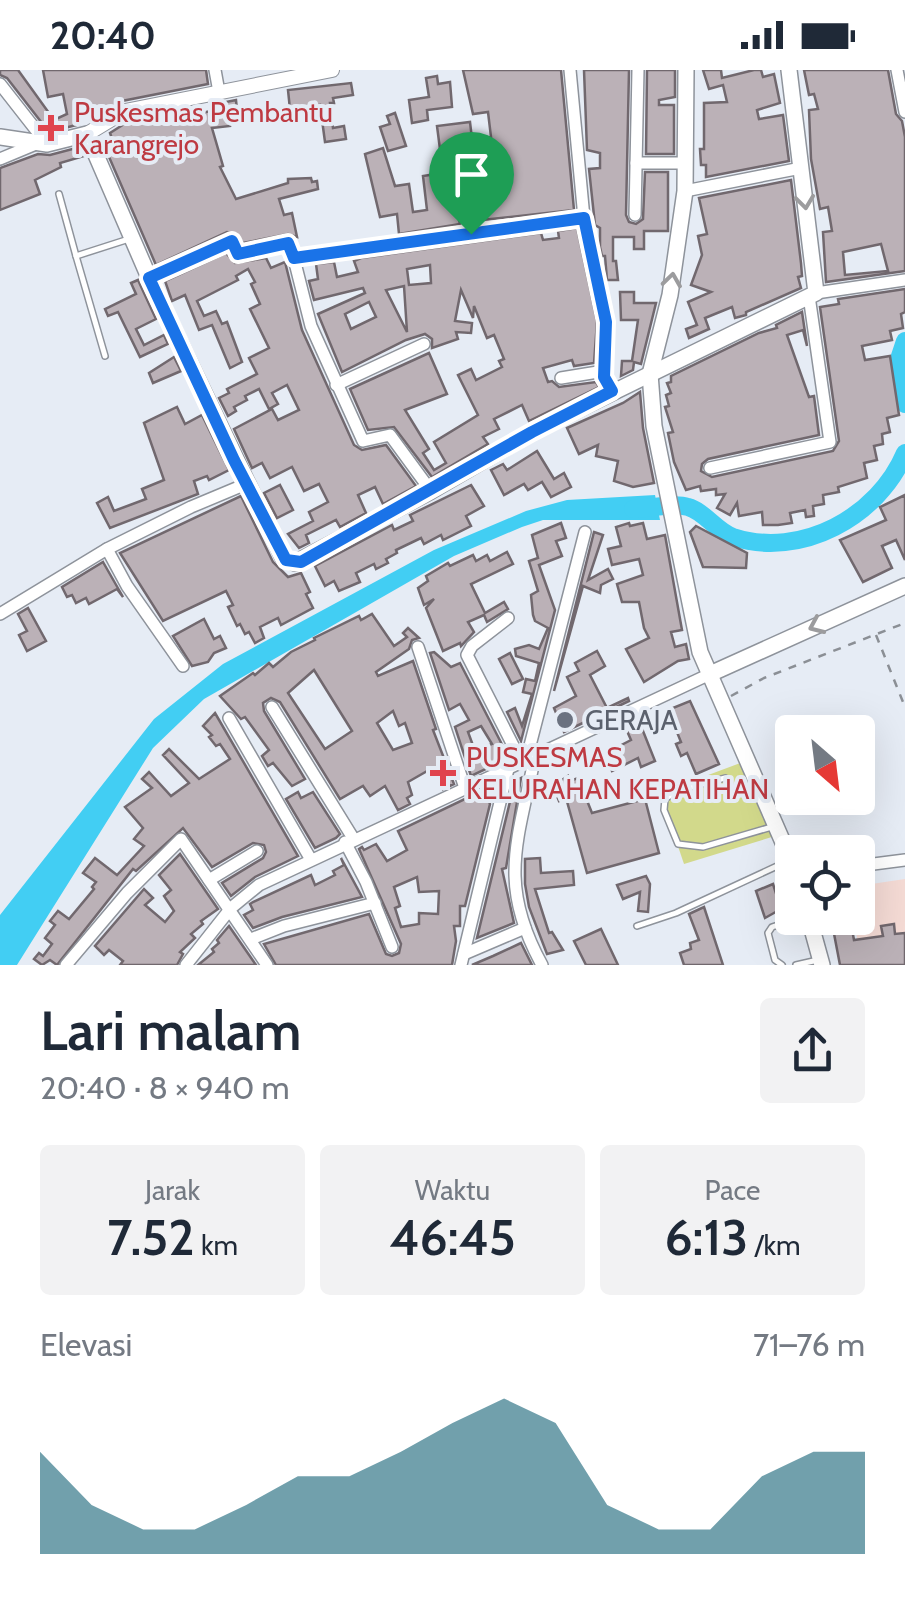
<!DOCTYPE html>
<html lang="id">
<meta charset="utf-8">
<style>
:root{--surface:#fff;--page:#f2f2f3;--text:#1f2937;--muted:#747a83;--accent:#36788a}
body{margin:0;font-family:Cabin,sans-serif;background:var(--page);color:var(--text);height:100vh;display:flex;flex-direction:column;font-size:38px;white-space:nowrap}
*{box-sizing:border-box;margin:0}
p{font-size:32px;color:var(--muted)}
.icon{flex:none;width:55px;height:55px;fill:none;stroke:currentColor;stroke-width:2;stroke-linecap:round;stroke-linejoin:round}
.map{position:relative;height:895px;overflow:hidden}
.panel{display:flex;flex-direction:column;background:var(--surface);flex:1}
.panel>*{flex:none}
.needle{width:65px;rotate:152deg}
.tools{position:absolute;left:775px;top:645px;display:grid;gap:20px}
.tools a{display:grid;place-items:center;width:100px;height:100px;border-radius:10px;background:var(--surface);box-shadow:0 10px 40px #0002;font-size:50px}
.pin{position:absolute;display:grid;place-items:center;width:85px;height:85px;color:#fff;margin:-102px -42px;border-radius:50% 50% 50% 0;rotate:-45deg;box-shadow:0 0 10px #0007}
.pin .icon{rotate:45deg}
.round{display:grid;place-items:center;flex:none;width:105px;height:105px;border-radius:10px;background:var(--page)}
.overview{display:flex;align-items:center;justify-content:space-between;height:170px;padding:0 40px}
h1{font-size:55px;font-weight:600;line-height:75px}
.metrics{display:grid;grid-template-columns:repeat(3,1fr);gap:15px;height:170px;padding:10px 40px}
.metrics div{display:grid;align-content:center;border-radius:10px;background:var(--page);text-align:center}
.metrics b{font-size:50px;font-weight:600}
.metrics small{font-size:28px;font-weight:400}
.metrics p{font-size:28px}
.chart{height:280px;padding:20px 40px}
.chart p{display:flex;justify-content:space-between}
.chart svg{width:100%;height:180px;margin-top:10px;fill:var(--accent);opacity:.7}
.status{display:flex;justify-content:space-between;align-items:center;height:70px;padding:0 50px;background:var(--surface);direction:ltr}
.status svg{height:28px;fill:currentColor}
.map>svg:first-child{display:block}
.education{fill:#f5dbd5}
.green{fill:#d2d98b}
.water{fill:#42cef3}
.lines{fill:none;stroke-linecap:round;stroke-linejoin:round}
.river{stroke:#42cef3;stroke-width:18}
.building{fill:#bbb1b7;stroke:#71686e;stroke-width:2.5;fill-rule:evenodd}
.service-casing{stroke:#8e939b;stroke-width:8}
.minor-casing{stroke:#8e939b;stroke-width:14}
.tertiary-casing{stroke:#8e939b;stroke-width:16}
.secondary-casing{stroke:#8e939b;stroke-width:18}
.path{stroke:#8b8f95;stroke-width:2.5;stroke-dasharray:8 8;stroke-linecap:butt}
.service{stroke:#fff;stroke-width:5}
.minor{stroke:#fff;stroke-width:11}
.tertiary{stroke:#fff;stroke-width:14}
.secondary{stroke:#fff;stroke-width:15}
.oneway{stroke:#9c9c9e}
.route-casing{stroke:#fff;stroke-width:20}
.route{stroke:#1a73e8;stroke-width:12}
.health-dot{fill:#e0444e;stroke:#e6ecf5;stroke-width:4}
.worship-dot{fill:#6b7280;stroke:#e6ecf5;stroke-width:4}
.labels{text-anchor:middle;stroke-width:8;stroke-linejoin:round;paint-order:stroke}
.health-label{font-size:28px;fill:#be3a42;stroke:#e6ecf5;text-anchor:start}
.worship-label{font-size:28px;fill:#5b616d;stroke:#e6ecf5;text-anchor:start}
</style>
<div class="status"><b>20:40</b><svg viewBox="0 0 49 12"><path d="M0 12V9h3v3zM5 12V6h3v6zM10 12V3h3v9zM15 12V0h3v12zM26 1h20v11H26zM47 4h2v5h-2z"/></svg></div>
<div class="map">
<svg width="905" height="895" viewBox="0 0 905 895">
<rect width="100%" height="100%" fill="#e6ecf5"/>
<path class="education" d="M905 809V895H861L854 848H858V816Z"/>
<path class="green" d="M743 692 775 766 684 794 660 723Z"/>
<path class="water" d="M655 425 660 450H543L522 457 454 486 204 629 153 678 17 895H0V845L154 649 223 594 434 480 526 441 567 430Z"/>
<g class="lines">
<g class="river">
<path d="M905 271 896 298 905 334"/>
<path d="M633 439C649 439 673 432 688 437 704 441 716 461 733 467 801 489 878 447 905 383"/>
</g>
</g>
<g class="building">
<path d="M0 0H18L54 50 67 44 63 24 48 27 43 0H206L208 14 122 31 91 49 88 44 78 48 80 54 49 62 7 8 0 5Z"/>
<path d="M463 0H561L574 140 482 150 479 153 466 107 471 89 461 84 451 93 447 107 460 154 399 164 397 144 380 147 365 84 383 78 395 116 409 114 413 142 427 140 423 106 436 104 441 119 445 118 437 56 470 52 472 69 491 67 488 42 473 44Z"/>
<path d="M584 0H629L626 145 629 152 636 154 643 149 645 102H668V161H644V179H634V167H613V191H616L618 210H607L605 186H602L600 177V158L595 155 589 99 600 98V83L587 80Z"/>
<path d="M647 0H675V27L659 30V35H674V84H646Z"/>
<path d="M703 0H721L722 8 754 0H761L763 7 774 4 780 33 757 40 759 49 783 45 789 91 706 107V95H701L700 79H704V33L727 32 723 15 709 19Z"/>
<path d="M804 0H888L896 44 902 51 905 67V201L826 212 823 162 832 161 828 137 820 139 811 89 809 40 818 39 814 24 809 25ZM881 174 888 201 845 205 843 182Z"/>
<path d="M437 6 438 14 450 12 452 37 427 40 428 50 412 53 409 30 429 27 426 8Z"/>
<path d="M351 13 353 25 333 28 334 33H330L333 58 344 56 346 69 325 72 320 35 299 38 300 48 291 49 288 20Z"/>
<path d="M236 30 237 40 228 41 230 56 212 58 223 96 220 97 236 129 288 113V109L311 108 312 112 317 111 318 119 279 129 284 145 292 143 297 167 288 164 243 173 236 164 227 162 156 195 106 80 115 77 110 63 129 51 190 39 192 45 211 41V35Z"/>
<path d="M395 43 406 76 388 81 380 57 390 54 387 46Z"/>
<path d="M80 77 84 86 60 93 61 97 35 110 40 124 0 140V98L38 84 50 85Z"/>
<path d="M791 110 801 193 802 206 798 207 801 218 746 242V245L735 248 732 237 705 248 709 259 689 268 686 259 697 255 688 232 711 222 691 215 702 185 698 166 707 164 699 128Z"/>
<path d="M577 158 597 252 594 293 574 296 572 290 543 298 548 312 552 311 559 317 596 312 599 317 529 351 522 335 494 349 499 359 483 367 488 374 432 407 394 357 368 360 350 319 429 283 447 324 405 340 429 379 423 383 434 400 446 393 434 372 478 345 458 305 471 299 476 310 502 297 499 291 504 289 494 265 487 268 474 236 473 248 461 220 455 251 472 253 471 263 456 262 458 269 432 278V269L425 264 406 270 342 302 318 244 365 223 363 218 314 230 309 211 318 209 316 194 334 192 337 207 358 202 354 191 361 188 541 163 543 170 559 168 558 161ZM430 195 431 213 409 215 407 199ZM404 216 407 262 386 220ZM369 232 376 247 351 259 345 244Z"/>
<path d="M226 183 235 193 266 188 271 198 285 192 302 260 354 375 362 380 386 375 416 416 383 434 375 417 358 425 366 443 340 457 336 450 306 465 309 473 299 478 288 464 313 451 309 442 328 432 319 414 304 421 292 397 270 408 262 393 252 398 234 359 272 339 278 350 299 340 287 315 272 323 278 334 269 339 259 319 245 326 247 330 234 337 236 341 228 346 219 328 229 323 227 319 257 304 249 288 269 278 250 239 260 234 251 214 255 212 248 199 236 206 238 210 197 231 204 246 216 241 222 254 227 252 242 292 230 298 212 255 199 260 185 225 172 231 165 211Z"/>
<path d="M138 210 156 249 136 259 144 275 164 265 168 274 140 287 118 242 108 246 105 239 136 224 131 213Z"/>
<path d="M905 219V242L901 244 903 258 890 261 892 270 862 276 865 290 890 286 899 345 887 348 890 362 882 364 883 374 874 376 877 390 864 393 867 408 838 417 839 422 823 425 824 434 813 436 814 446 806 447 805 440 790 443 792 453 778 455H763L762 442 739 446 737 433 730 445 717 438 725 424 716 425V419L701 421 700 416 686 420 674 392 668 363 673 362 665 337 669 336 666 325 671 323 667 313 671 312V306L759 263 777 258 776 255 802 242 807 276 803 260 787 265 809 327 814 326 819 365 708 389 702 394 701 401 712 407 833 381 839 371 820 237 839 234 838 229Z"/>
<path d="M620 222H634V233H656L641 294 634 292 633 300 621 306 622 291H632L638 250H621Z"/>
<path d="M174 287 181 301 153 313 149 303Z"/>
<path d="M640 322 643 358 654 413 633 417 614 411 618 391 596 386 598 375 579 384 567 358 623 333Z"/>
<path d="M177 337 185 354 202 345 229 400 209 410 207 406 194 411 198 424 110 458 97 433 108 427 114 441 146 429 142 419 164 410 144 353Z"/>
<path d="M537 381 554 409 564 403 571 417 551 427 542 412 528 420 524 414 504 425 491 400 503 394 507 400Z"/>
<path d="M280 415 293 440 277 448 264 423Z"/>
<path d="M471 415 484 436 466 446 471 456 443 470 441 465 424 474 421 468 396 480 397 483 386 489 388 493 376 499 374 494 356 503 360 512 339 521 334 511 325 516 315 496 392 455 394 460 413 451 410 445Z"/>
<path d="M905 425V490L896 470 882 476 892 498 863 512 840 470 886 450 880 437Z"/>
<path d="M241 426 273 492 288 507 301 503 310 522 306 524 313 538 281 555 278 548 260 557 264 568 255 573 249 562 245 564 240 554 237 556 228 537 233 535 226 521 163 551 120 483Z"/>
<path d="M561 453 566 468 556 471 562 486 539 495 555 540 521 671 507 642 515 638 522 656 532 624 523 622 526 609 535 611 539 593 516 586 515 579 529 575 539 579 548 558 535 551 533 545 531 525 538 521 529 491 538 488 532 465Z"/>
<path d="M629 453 630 456 643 453 647 469 665 465 682 560 671 562 675 577 686 574 689 589 678 591 644 612 626 579 649 568 644 558 639 532H622L617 514 643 505 639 489 612 495 608 479 621 476 616 457Z"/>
<path d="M696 456 747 483 746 498 703 497 690 462Z"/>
<path d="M594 462 603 465 588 510 608 499 613 509 601 515 600 523 583 516 554 621Z"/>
<path d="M507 482 513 494 471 514 485 543 504 532 508 539 487 552 484 545 468 552 474 562 461 576 460 573 443 581 426 538 434 529 424 535 418 518 428 511 426 506 448 493 450 496 473 485 476 491 487 485 490 491Z"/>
<path d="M103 492 123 527 117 519 89 534 86 528 76 533 72 525 67 527 62 517Z"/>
<path d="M28 538 46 571 27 581 19 565 27 561 18 544Z"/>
<path d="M372 544 394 576 407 567 403 563 408 558 419 568 412 570 409 579 376 602 378 606 413 591 436 659 433 660 454 714 443 719 436 702 431 704 429 700 408 712 412 725 407 728 410 734 398 740 385 716 370 726 363 716 340 729 280 632 271 628 263 633 264 641 305 709 292 716 273 693 268 696 262 686 269 680 245 647 241 649 220 626 253 603 255 605 269 593 273 597 291 582 315 570 314 568 359 546 361 550ZM314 600 352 661 325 679 288 623ZM393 641 399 656 405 653 412 673 393 680 377 653Z"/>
<path d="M204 549 214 569 220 566 226 578 214 583 208 592 192 596 173 566Z"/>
<path d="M597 581 605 596 590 605 607 638 628 628 629 631 564 662 554 638 576 626 567 607 579 601 575 593Z"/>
<path d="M434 582 451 597 460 593 509 688 471 706 455 657 469 650 460 634 449 640 430 583ZM481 656 492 674 475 681 468 662Z"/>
<path d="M510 583 523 609 512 614 499 589Z"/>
<path d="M690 631 719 694 696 704 687 683 681 686 676 674 681 672 668 640Z"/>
<path d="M215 643 298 786 255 807 231 826 222 813 263 788 266 782 264 775 253 773 212 797 183 758 136 801 133 799 57 895 50 890 42 895 34 889 39 883 43 886 52 874 45 868 55 855 50 851 58 841 69 849 94 819 92 817 96 812 83 803 95 788 117 805 144 776 134 769 143 758 125 737 152 718 142 709 149 702 171 726 189 713 163 685 169 679 199 709 230 689 220 674 216 676 209 667 212 665 203 656Z"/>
<path d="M641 656 655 691 641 697 638 688 612 701 604 684 631 670 627 661Z"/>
<path d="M568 706 570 711 578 708 592 743 645 729 659 783 587 803 566 728 559 731 553 716Z"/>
<path d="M521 708 506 798 502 799 514 853 477 868 515 711Z"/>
<path d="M494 715 492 725 487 727 490 734 465 836H460V856H454L456 871 452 895H276L264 874 369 844 386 884 392 886 399 883 401 874 359 779 362 777 364 780 376 774 387 791 407 780 398 761ZM417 807 419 822 439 821 438 844 419 843V854L401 857 395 838 400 836 394 817Z"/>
<path d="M298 722 301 728 313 722 340 764 336 768 315 778 286 729Z"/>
<path d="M180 784 218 839 201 851 203 854 191 864 195 868 180 882 183 884 177 895H120L123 891 109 880 104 885 95 876 144 819 153 828 145 835 165 852 174 841 164 826 171 820 159 805Z"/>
<path d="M341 788 362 827 282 847 253 858 244 845 253 840 250 834 253 832 311 805 315 815 335 805 333 801 344 795Z"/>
<path d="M540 788 541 803 573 801 574 815 535 819 549 863 552 862 563 880 547 884 529 837 525 814V789Z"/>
<path d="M646 806 650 814 648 842 638 841 640 822 623 829 617 815Z"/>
<path d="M773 814 781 839 765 848 756 821Z"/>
<path d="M704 837 723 895H684L680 883 691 879 690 873 699 870 689 844Z"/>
<path d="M831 848H850L854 870 883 866 881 856 894 854 895 864 905 863V895H840Z"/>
<path d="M229 856 256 895H198L214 882 212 879 219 873 217 870Z"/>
<path d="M601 859 618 895H586L574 871Z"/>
<path d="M521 873 532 895H472L493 886Z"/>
</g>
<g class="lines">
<defs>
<g id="service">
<path d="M59 124 76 186"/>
<path d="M105 286 76 186 129 169"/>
<path d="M725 708 679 720 665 729 664 740 678 774 703 777 775 756"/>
<path d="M637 856 676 843 788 791"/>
<path d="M782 895 775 890 768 863 772 857 799 848"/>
<path d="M796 895 818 890"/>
</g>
<g id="minor">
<path d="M215 0 219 22"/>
<path d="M570 0 584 148 606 251 604 307 612 321"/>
<path d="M897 0 905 42"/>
<path d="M0 14 47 74"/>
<path d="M0 89 36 74"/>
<path d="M462 93C451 108 460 116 465 131 468 142 469 154 471 164"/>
<path d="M636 93H685"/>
<path d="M685 121 801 98"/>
<path d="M635 145 638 0"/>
<path d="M294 188 584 148"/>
<path d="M149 208 230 171 238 184 290 173 311 256 363 371 390 365 431 421"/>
<path d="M816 223 905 210"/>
<path d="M561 308 604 301"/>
<path d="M336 315 424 274"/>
<path d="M710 398 830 372 809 226"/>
<path d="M107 479 127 516 183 596"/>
<path d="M0 544 107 479 191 437 246 414"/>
<path d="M508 548 472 576 467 585 522 693"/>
<path d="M418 577 465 718"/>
<path d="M272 637 353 768"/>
<path d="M229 648 310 788"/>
<path d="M535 686C518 771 497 813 542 895"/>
<path d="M526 691 585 462"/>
<path d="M345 772 366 812 392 877"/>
<path d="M858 796 905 790"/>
<path d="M209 810 257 781"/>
<path d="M251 869 284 856 375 833"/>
<path d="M464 884 525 858"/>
<path d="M66 895 127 823 181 769 267 895"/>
<path d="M186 895 231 838 259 815 710 604"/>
<path d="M461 895 508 699"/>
</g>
<path id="tertiary" d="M87 64 125 41 332 0"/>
<g id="secondary">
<path d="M686 0 685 121 670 225 650 304 654 356 700 582 792 793"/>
<path d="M0 67 47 74 87 64 154 219 283 487 295 493 431 421 532 362 816 223 789 0"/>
<path d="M710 604 905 516"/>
<path d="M809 848 822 895"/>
</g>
</defs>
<use href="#service" class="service-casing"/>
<use href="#minor" class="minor-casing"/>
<use href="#tertiary" class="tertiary-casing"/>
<use href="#secondary" class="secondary-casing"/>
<g class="path">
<path d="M876 565 905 637"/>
<path d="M731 626 764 608 905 553"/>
</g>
<use href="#service" class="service"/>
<use href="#minor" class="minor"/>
<use href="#tertiary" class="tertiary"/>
<use href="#secondary" class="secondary"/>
</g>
<defs><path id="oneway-chevron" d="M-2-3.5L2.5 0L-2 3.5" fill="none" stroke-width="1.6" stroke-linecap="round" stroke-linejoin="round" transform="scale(2.5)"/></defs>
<g class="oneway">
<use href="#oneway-chevron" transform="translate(805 132) rotate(83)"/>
<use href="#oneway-chevron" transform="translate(672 210) rotate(-82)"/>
<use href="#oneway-chevron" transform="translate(816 556) rotate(156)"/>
</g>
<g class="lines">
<defs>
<path id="route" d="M584 148 606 252 604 307 612 321 532 362 301 492 286 490 234 390 149 208 232 171 238 184 288 173 294 188Z"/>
</defs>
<use href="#route" class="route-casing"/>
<use href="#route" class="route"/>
</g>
<g class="health-dot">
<path d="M46 43h10v10h10v10h-10v10h-10v-10h-10v-10h10z"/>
<path d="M438 688h10v10h10v10h-10v10h-10v-10h-10v-10h10z"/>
</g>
<circle class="worship-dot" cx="565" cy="650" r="10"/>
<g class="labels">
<g class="health-label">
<text x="74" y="52">Puskesmas Pembantu<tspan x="74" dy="32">Karangrejo</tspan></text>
<text x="466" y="697">PUSKESMAS<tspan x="466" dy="32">KELURAHAN KEPATIHAN</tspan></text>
</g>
<g class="worship-label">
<text x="585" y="660">GERAJA</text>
</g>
</g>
</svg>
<div class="tools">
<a><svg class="needle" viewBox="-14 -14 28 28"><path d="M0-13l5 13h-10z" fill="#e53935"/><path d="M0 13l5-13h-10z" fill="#747a83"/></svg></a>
<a><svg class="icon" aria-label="locate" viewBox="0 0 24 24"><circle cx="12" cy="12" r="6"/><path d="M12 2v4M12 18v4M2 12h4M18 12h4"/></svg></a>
</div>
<div class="pin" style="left:471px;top:164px;background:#1e9e55"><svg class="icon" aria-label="arrive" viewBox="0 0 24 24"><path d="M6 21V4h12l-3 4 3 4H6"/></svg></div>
</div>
<section class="panel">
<div class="overview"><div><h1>Lari malam</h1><p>20:40 · 8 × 940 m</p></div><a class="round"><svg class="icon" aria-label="share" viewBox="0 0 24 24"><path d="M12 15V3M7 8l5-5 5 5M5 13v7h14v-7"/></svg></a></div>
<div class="metrics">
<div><p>Jarak</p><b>7.52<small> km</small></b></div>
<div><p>Waktu</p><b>46:45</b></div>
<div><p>Pace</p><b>6:13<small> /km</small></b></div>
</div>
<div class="chart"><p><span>Elevasi</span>71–76 m</p>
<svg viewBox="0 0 160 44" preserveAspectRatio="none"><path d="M0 44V19L10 32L20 38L30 38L40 32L50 25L60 25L70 19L80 12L90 6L100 12L110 32L120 38L130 38L140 25L150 19L160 19V44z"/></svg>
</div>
</section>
